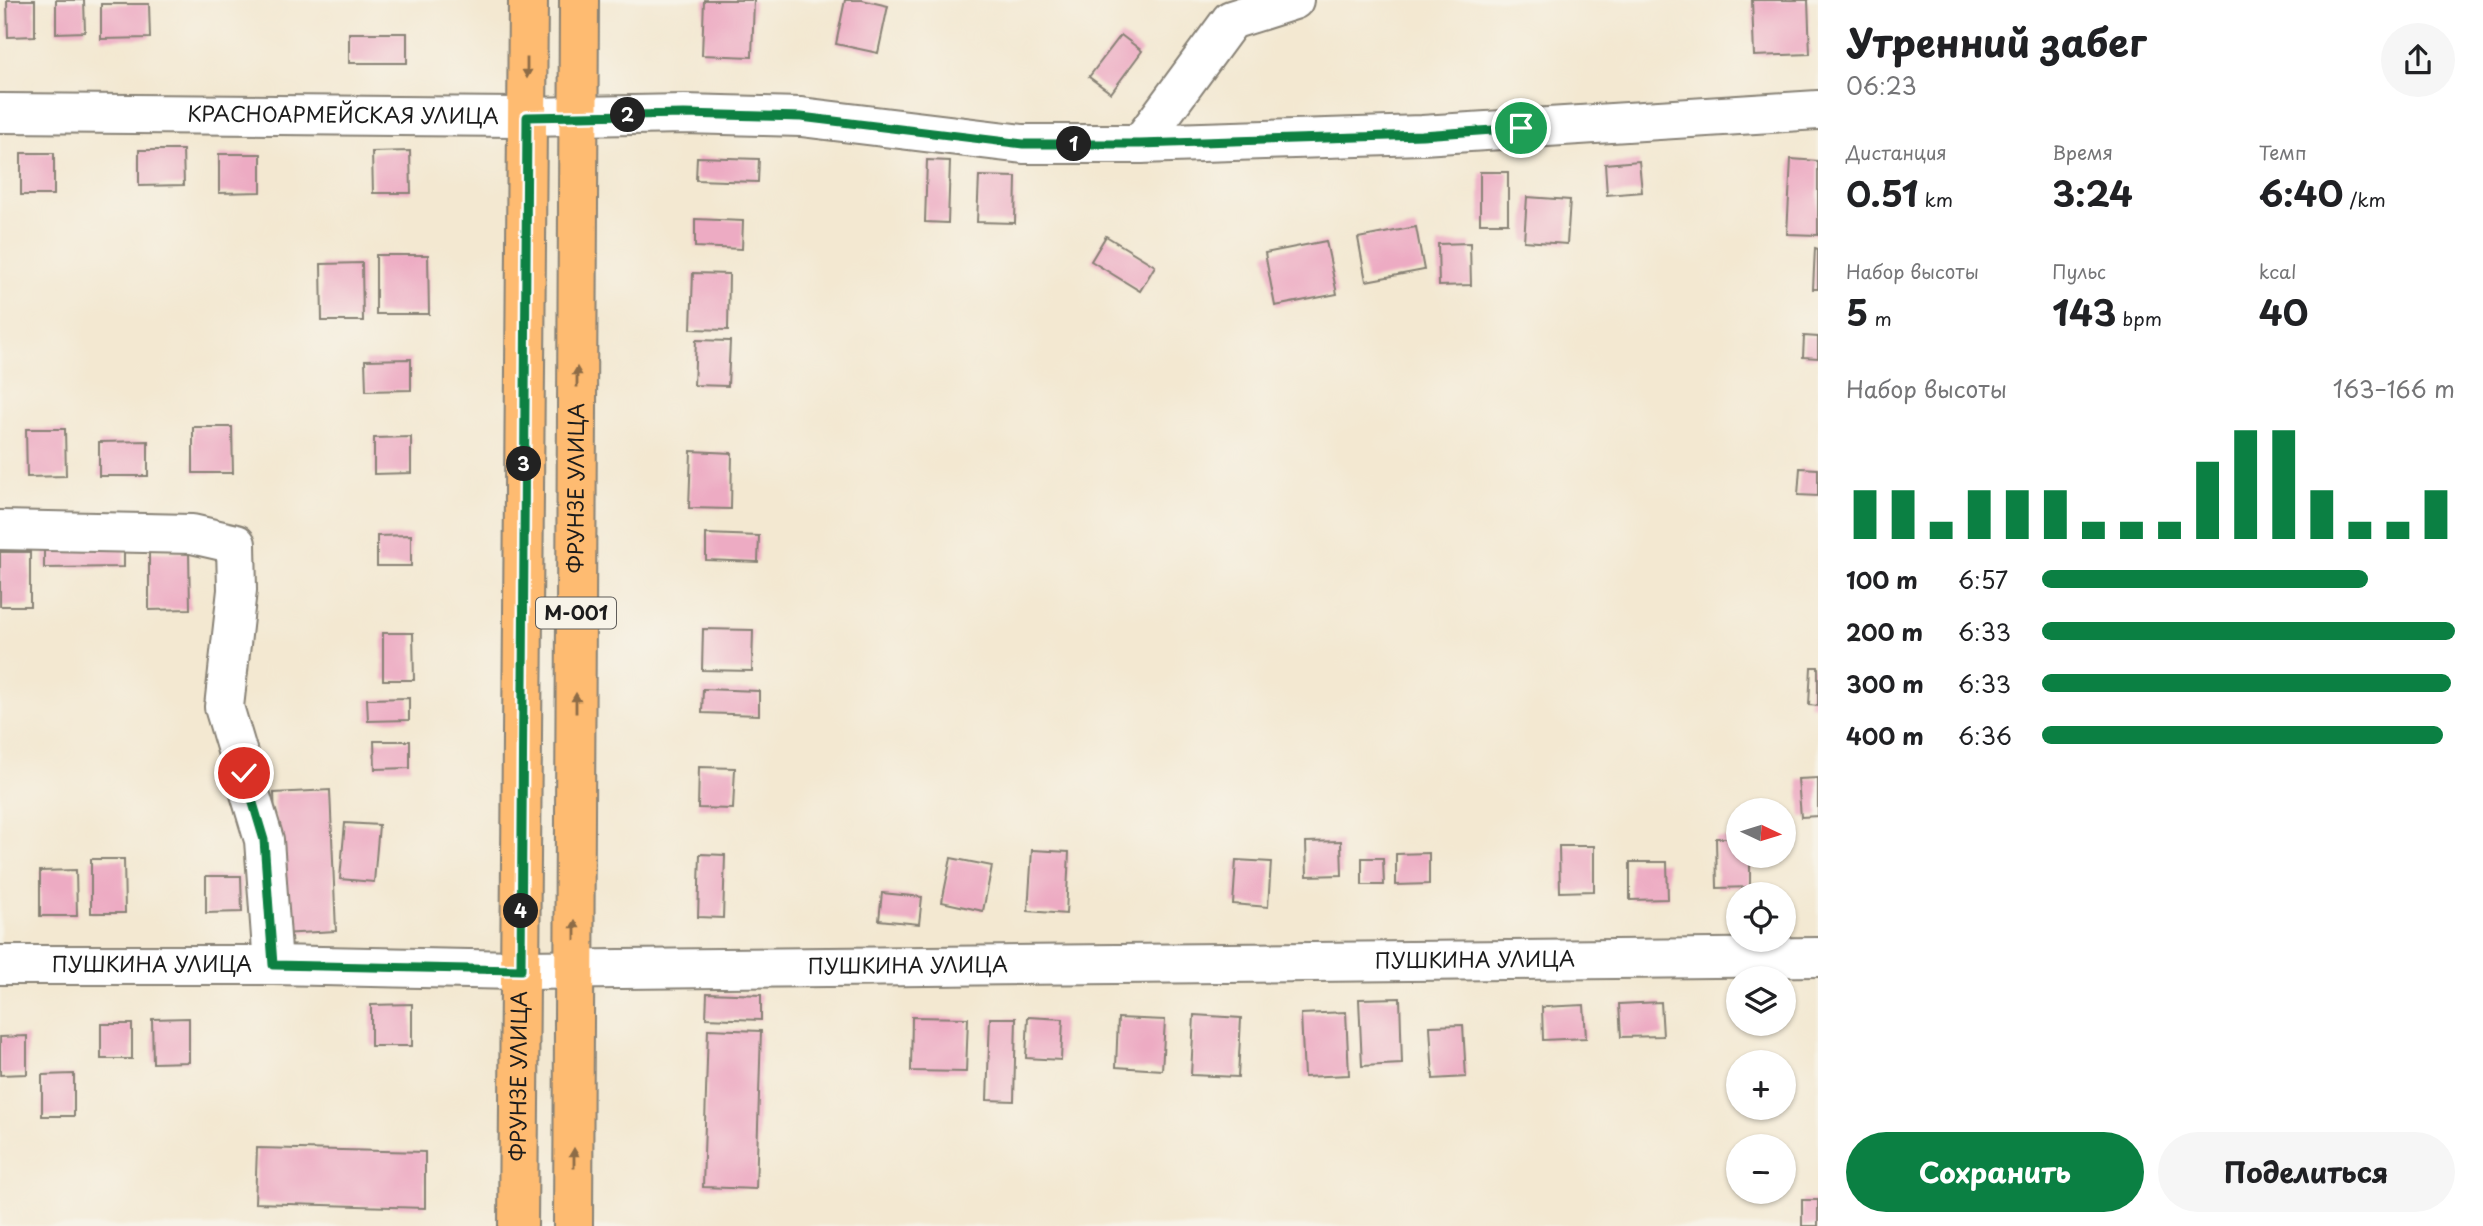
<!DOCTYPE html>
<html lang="ru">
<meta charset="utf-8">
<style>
:root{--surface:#fff;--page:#f6f6f6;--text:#202124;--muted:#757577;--accent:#0b8043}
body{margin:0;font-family:"Playpen Sans",sans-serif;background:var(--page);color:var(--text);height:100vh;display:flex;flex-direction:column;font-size:26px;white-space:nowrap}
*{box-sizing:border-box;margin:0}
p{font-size:23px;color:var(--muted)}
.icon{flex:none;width:38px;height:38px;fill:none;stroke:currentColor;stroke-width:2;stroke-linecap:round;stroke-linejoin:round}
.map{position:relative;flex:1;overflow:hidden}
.drawer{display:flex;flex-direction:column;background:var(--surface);width:665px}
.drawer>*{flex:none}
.needle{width:46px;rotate:94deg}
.controls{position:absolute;left:1726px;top:798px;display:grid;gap:14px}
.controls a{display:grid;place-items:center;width:70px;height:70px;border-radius:50%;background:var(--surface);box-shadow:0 2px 5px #0004;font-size:35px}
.pin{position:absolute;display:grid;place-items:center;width:60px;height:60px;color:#fff;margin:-30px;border:4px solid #fff;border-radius:50%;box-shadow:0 2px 7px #0007}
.km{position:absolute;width:35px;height:35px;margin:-18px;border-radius:50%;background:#222;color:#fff;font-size:19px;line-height:35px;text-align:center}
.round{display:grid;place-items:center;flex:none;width:74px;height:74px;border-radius:37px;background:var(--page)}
.overview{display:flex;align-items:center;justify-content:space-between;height:119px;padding:0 28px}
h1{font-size:38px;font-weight:700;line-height:52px}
.metrics{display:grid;grid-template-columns:repeat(3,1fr);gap:10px;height:119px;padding:7px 28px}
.metrics div{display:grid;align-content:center}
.metrics b{font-size:35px;font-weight:700}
.metrics small{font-size:19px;font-weight:400}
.metrics p{font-size:19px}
.chart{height:196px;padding:14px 28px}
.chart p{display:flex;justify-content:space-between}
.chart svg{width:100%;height:126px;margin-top:7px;stroke:var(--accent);stroke-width:6}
.primary-button{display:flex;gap:14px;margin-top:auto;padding:14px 28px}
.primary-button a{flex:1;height:80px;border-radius:42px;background:var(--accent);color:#fff;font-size:28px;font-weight:700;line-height:80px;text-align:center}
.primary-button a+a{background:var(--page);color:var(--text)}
ul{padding:0 28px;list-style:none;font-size:23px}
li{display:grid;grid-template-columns:112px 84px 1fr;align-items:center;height:52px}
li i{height:18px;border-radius:9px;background:var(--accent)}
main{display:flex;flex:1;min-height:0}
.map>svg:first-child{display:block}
.building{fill:#edabc3}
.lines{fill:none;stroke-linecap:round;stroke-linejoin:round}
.minor-casing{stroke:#888276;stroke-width:42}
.major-casing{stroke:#888276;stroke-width:42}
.minor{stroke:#fff;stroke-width:38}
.major{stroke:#febb71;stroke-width:38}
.oneway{fill:#8d6c46}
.route-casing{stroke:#fff;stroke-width:14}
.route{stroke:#0b8043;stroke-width:9}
.labels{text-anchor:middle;stroke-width:5;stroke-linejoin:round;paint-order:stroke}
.shield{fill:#f7f3e8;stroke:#5e5c59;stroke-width:2}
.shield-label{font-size:19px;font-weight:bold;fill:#1c1c1c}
.street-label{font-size:21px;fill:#1c1c1c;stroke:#f7f3e8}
</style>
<main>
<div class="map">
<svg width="1818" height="1226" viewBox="0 0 1818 1226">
<rect width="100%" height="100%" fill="#f7f3e8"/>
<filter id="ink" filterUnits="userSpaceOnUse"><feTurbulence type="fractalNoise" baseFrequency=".0143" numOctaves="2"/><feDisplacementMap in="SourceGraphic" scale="14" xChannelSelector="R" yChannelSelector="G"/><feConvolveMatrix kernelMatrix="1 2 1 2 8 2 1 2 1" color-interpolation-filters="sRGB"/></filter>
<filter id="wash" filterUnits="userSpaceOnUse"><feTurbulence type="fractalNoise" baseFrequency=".00686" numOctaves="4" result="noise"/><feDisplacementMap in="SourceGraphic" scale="28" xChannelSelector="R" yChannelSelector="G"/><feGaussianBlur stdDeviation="1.57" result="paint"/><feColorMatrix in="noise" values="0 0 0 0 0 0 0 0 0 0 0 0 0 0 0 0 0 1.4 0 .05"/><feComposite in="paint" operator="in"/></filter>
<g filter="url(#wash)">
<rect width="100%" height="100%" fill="#f3e8d1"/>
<g id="blocks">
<g class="building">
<path d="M7 0H35V36L8 37Z"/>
<path d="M56 0H84L85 32 56 33Z"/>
<path d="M704 0H754L752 57 702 55Z"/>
<path d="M845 0H862L888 6 878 53 836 44Z"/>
<path d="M1752 0H1808L1810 54 1754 56Z"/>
<path d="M101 4H149L150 38 101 39Z"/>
<rect x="349" y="33" width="58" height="30"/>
<path d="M1121 35 1142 51 1111 93 1089 77Z"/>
<path d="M139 150H183L184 185 139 186Z"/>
<path d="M410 151 411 193H373L372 152Z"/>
<rect x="21" y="153" width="33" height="42"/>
<path d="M219 154H261V192L219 193Z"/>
<path d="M697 157 759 159 758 182 696 180Z"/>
<path d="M1791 159 1818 161V235L1787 234Z"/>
<path d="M927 160 950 161 948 223 925 222Z"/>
<path d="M1639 161 1642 192 1607 195 1605 164Z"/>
<rect x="1480" y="172" width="28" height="51"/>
<path d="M979 176 1016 177 1015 223 977 222Z"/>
<path d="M1527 197 1570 200 1567 244 1524 241Z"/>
<path d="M695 219 743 221 742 249 695 247Z"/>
<path d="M1416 227 1424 270 1366 281 1358 238Z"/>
<path d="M1106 236 1155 266 1140 291 1091 261Z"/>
<path d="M1326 241 1337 294 1275 306 1265 253Z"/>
<path d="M1470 243 1471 285 1439 286 1438 244Z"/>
<path d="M1815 248 1818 249V289H1813Z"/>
<path d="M376 255H428L429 314H376Z"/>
<path d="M362 263 363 321H322L321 264Z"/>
<path d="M693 273 729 274 728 330 691 329Z"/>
<path d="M1804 336 1818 337V358L1803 357Z"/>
<path d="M696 340 730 341 728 386 694 385Z"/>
<path d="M411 359V390L366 391 365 360Z"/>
<path d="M193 427H232L233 473H193Z"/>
<path d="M26 429H65L66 476 27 477Z"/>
<path d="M411 437V473L374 474V438Z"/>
<path d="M148 441V476H99V442Z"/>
<path d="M691 451 732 453 731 509 689 508Z"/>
<path d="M1800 468 1818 469V496L1798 495Z"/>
<path d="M706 534 759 536 758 562 706 560Z"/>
<path d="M411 535V566H377V536Z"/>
<path d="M124 539V567L44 568V540Z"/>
<rect x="0" y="552" width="30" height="54"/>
<path d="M149 552H189L190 609 149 610Z"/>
<path d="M703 629 753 630 752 671 702 670Z"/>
<path d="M383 633H413L414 680H383Z"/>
<path d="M1811 667H1818V706L1809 705Z"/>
<path d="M703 689 759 691V715L702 713Z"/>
<path d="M409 698V720L368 721 367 699Z"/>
<path d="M374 741H410V768L375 769Z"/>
<path d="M699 767 735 768 733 809 698 808Z"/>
<path d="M1818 778V816L1801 817 1798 779Z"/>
<path d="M330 790 336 931 280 934 274 793Z"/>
<path d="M345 823 379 825 374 882 340 879Z"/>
<path d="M1716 838H1738V856H1750V887L1717 888Z"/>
<path d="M1341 841 1342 875 1307 876 1306 842Z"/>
<path d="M1559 846H1594V891L1560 892Z"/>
<path d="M1032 850 1069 852 1066 914 1028 911Z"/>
<path d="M1429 853V884L1396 885V854Z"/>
<path d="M700 854 725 855 723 918 698 917Z"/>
<path d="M951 858 992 866 983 911 942 902Z"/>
<path d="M1362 858H1383L1384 885H1362Z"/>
<path d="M91 859H124L125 913H91Z"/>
<path d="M1236 860 1271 862 1268 907 1233 904Z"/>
<path d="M1630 862H1667L1668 899 1630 900Z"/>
<path d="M76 870 77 916H40V871Z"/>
<path d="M206 876H241L242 912 206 913Z"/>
<path d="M882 893 922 897 919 924 879 920Z"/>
<path d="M707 993 761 995V1020L706 1018Z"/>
<path d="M1400 998 1402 1064 1362 1066 1359 999Z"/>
<path d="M1661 1002 1663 1036 1621 1037 1619 1004Z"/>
<path d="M412 1004V1046H371V1005Z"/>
<path d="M1584 1005 1586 1038 1543 1040 1542 1007Z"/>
<path d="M1346 1012 1349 1075 1304 1077 1301 1014Z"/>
<path d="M1194 1015 1241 1018 1238 1077 1191 1075Z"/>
<path d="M912 1017 968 1018 966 1072 911 1071Z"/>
<path d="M1028 1017 1063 1019 1061 1060 1026 1058Z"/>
<path d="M189 1018V1062L153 1063 152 1019Z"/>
<path d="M990 1018H1016L1014 1101 987 1100Z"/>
<path d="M1118 1018 1165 1020 1162 1070 1116 1067Z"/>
<rect x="101" y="1024" width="31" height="35"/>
<path d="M1463 1025 1466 1077 1433 1079 1430 1026Z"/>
<path d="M708 1029 761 1031 756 1189 703 1187Z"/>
<path d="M27 1036V1074L0 1075V1037Z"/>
<path d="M74 1074V1116H42V1075Z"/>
<path d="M257 1148 425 1152V1208L255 1203Z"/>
<rect x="1802" y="1200" width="16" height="26"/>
</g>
</g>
</g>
<g filter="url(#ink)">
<use href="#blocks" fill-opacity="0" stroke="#888276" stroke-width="2"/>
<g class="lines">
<defs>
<g id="minor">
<path id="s1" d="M0 113 527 117 684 114 801 117 1023 144H1140L1422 135 1818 110"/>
<path d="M1140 144 1231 20 1294 0"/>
<path d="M0 530 192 534 236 544 237 590 224 707 264 840 273 965"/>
<path id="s2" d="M0 965H273L521 970 1818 957"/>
</g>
<g id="major">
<path id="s3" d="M518 1226 528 0"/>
<path id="s4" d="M573 1226 579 0"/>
</g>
</defs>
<use href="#minor" class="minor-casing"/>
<use href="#major" class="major-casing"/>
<use href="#minor" class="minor"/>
<use href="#major" class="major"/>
</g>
<defs><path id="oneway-solid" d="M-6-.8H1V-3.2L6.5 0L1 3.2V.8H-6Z" transform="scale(1.75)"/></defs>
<g class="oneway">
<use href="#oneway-solid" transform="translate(527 68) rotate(90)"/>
<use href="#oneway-solid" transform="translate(577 377) rotate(-90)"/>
<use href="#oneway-solid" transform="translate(576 703) rotate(-90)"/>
<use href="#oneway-solid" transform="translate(575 930) rotate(-90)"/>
<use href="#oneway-solid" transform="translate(574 1158) rotate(-90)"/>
</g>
</g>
<g class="lines" filter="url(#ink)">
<defs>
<path id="route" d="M244 773 264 840 273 965 521 970 527 117 684 114 801 117 1023 144H1140L1422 135 1521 128"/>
</defs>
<use href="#route" class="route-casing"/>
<use href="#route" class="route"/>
</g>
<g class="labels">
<rect class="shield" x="536" y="597.5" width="80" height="31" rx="5"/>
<g class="shield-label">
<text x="576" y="620">M-001</text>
</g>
<g class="street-label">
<text dy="7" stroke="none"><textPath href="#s1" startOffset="343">КРАСНОАРМЕЙСКАЯ УЛИЦА</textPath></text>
<text dy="7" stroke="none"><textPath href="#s4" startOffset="738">ФРУНЗЕ УЛИЦА</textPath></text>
<text dy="7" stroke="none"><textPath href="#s2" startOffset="1475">ПУШКИНА УЛИЦА</textPath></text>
<text dy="7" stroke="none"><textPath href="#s2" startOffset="152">ПУШКИНА УЛИЦА</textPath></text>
<text dy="7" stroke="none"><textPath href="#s2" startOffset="908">ПУШКИНА УЛИЦА</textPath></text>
<text dy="7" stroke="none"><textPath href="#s3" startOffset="150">ФРУНЗЕ УЛИЦА</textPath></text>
</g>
</g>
</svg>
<div class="controls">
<a><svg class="needle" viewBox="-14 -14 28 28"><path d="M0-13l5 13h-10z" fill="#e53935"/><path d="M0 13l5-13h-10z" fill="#757577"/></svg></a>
<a><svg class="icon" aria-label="locate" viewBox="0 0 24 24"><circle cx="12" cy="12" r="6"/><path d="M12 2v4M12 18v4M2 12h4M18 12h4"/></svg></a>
<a><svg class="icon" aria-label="layers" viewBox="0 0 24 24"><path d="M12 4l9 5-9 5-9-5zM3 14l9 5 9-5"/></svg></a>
<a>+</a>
<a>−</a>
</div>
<div class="pin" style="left:1521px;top:128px;background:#1e9e55"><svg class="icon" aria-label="arrive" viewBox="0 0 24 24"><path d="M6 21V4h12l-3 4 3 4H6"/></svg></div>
<div class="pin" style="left:244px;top:773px;background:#d93025"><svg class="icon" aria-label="check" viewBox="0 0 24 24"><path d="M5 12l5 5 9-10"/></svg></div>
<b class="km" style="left:1074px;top:144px">1</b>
<b class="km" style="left:628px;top:115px">2</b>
<b class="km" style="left:524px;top:464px">3</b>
<b class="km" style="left:521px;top:911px">4</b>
</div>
<section class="drawer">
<div class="overview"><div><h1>Утренний забег</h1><p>06:23</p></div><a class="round"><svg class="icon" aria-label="share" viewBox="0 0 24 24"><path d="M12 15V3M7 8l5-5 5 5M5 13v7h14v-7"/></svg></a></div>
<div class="metrics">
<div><p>Дистанция</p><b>0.51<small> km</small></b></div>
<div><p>Время</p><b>3:24</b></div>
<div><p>Темп</p><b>6:40<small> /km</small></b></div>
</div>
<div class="metrics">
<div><p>Набор высоты</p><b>5<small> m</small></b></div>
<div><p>Пульс</p><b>143<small> bpm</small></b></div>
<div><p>kcal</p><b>40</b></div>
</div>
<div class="chart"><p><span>Набор высоты</span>163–166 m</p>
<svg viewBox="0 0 160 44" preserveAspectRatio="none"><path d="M5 44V27M15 44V27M25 44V38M35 44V27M45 44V27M55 44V27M65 44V38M75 44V38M85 44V38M95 44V17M105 44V6M115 44V6M125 44V27M135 44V38M145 44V38M155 44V27"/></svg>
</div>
<ul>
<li><b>100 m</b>6:57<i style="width:79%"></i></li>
<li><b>200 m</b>6:33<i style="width:100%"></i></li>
<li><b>300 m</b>6:33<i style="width:99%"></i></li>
<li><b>400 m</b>6:36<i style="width:97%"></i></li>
</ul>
<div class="primary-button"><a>Сохранить</a><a>Поделиться</a></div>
</section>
</main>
